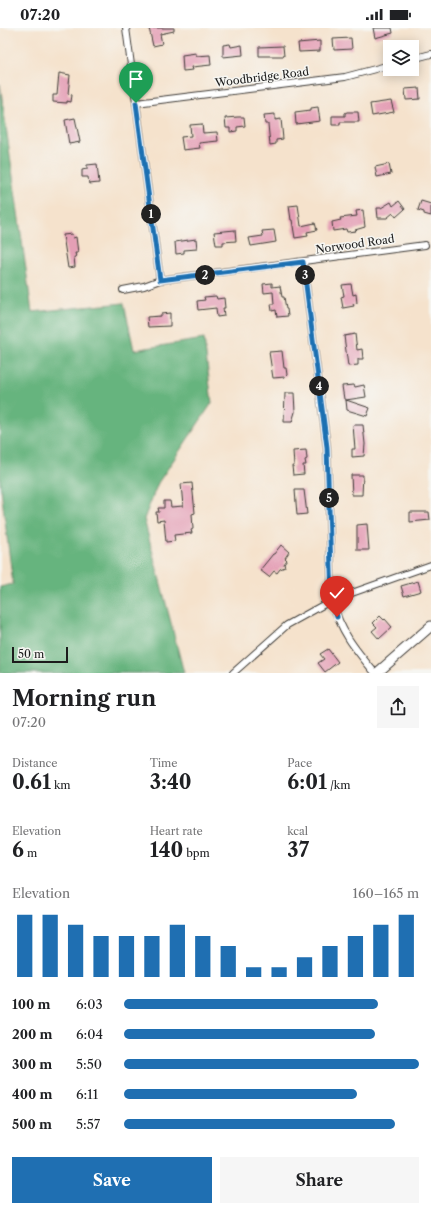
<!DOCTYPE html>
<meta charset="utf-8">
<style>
:root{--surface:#fff;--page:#f6f6f6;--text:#202124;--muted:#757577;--accent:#1f6fb2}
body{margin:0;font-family:"Libre Caslon Text",serif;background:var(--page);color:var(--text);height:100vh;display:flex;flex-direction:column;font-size:15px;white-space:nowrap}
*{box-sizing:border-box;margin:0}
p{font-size:13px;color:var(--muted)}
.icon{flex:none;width:22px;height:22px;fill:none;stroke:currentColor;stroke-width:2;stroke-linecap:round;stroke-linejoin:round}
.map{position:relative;height:645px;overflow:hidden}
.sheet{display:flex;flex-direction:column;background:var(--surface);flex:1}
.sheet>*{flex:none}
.fabs{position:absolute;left:383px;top:12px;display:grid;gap:8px}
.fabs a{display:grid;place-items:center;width:36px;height:36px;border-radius:0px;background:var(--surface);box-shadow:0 2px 10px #0003;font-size:20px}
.scale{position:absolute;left:12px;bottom:10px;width:56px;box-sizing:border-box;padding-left:4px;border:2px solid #1c1c1c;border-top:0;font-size:11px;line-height:14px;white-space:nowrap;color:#1c1c1c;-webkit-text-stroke:3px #f6f6f2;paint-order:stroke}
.pin{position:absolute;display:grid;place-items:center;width:34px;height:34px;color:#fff;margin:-41px -17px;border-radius:50% 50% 50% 0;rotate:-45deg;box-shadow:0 0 4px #0007}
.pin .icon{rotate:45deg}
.km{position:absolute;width:20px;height:20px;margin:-10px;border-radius:50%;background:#222;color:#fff;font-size:11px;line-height:20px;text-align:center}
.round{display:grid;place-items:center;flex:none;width:42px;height:42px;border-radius:0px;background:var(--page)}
.head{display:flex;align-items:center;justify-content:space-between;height:68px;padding:0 12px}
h1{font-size:22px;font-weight:800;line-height:30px}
.figures{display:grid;grid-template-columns:repeat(3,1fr);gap:6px;height:68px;padding:4px 12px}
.figures div{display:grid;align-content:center}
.figures b{font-size:20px;font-weight:800}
.figures small{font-size:11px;font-weight:400}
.figures p{font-size:11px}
.chart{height:112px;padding:8px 12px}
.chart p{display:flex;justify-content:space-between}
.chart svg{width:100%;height:72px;margin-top:4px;stroke:var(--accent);stroke-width:6}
.action{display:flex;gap:8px;margin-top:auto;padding:8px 12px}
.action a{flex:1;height:46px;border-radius:0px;background:var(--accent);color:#fff;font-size:16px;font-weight:800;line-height:46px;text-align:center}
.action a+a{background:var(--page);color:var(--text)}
ul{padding:0 12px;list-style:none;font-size:13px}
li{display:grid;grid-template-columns:64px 48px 1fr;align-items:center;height:30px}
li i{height:10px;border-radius:5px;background:var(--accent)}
.status{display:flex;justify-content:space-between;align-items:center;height:28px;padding:0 20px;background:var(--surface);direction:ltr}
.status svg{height:11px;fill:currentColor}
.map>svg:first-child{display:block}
.forest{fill:#66b47e;stroke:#41684d}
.building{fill:#e49fb5}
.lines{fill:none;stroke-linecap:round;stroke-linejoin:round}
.minor-casing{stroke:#3d3a36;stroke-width:8}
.secondary-casing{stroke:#3d3a36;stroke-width:11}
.minor{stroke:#fff;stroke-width:6}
.secondary{stroke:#fff;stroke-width:9}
.route-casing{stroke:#fff;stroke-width:8}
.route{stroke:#1f6fb2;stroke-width:5}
.labels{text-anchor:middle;stroke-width:3;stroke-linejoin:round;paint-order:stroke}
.street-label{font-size:11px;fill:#1c1c1c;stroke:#f6f6f2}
</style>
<div class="status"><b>07:20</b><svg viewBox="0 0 49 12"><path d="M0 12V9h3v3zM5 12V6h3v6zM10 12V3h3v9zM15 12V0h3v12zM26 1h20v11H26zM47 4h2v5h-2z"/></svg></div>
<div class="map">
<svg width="431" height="645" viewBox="0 0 431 645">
<rect width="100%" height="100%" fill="#f6f6f2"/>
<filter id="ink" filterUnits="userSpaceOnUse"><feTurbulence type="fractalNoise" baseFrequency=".025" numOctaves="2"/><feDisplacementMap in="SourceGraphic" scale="8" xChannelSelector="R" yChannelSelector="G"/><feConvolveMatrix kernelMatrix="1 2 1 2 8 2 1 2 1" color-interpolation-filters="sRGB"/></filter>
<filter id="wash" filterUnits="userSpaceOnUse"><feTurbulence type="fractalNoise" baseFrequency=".012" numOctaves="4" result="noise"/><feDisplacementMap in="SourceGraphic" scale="16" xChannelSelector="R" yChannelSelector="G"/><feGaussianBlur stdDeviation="0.9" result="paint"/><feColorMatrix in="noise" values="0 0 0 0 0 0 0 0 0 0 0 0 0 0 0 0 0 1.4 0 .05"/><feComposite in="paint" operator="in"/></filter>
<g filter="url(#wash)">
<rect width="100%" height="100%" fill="#f5e2cc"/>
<path class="forest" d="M0 56 32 284 124 275 134 322 204 311 212 375 158 455 144 491 184 645H0V559L13 556 0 454Z"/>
<g id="blocks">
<g class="building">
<path d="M149 0H174V3L160 6 162 16 153 18Z"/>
<path d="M373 0H392L393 5 375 10Z"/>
<path d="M351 10 352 21 334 22 333 11Z"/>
<path d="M320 13V23L299 24 298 15Z"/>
<path d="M230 16 231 19 242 17 243 27 223 29V17Z"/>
<path d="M283 18 284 28H259V19Z"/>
<path d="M196 25V28L210 27 211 37 192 39 193 42 183 43 182 27Z"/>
<path d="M59 45 70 47 68 66 72 67 71 74 67 73V75L53 74V67H57Z"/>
<path d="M419 60 420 71 406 72 405 61Z"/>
<path d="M391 73 394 84 372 88 370 76Z"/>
<path d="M318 79 320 93 296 96 295 84 311 82V80Z"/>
<path d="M347 84H358L359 94H340V97H332V88H345V85Z"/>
<path d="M275 86V92L281 91 283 111 276 112V116L270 117 268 96H265L264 87Z"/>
<path d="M238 89H244L245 98 237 99V103L230 104V100H226L225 90Z"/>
<path d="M75 90 80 114 69 116 65 92Z"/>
<path d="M202 96 203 105 217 104 218 113 199 115 200 120 183 122 181 109 191 108 190 97Z"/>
<path d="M97 136 99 155 89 156 88 149H82V142L87 141V137Z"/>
<path d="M389 136 391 146 377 149 375 139Z"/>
<path d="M399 173 405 181 396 189 393 185 387 190H378L377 180H381L391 174 393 178Z"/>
<path d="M421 173 431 176V188L424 186V184L418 182Z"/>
<path d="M298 177 301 198 315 195 317 202 307 204 308 208 295 210 292 192H291L289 178Z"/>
<path d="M363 182 365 199 355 202 356 203 347 204 346 201 333 203 332 194 341 192 340 190 357 188 356 183Z"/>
<path d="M235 202 236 213 223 214V217H216L214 204Z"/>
<path d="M274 202 276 214 251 218 249 210 263 208 262 203Z"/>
<path d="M72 206 73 210 76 209 78 225H75L76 229H74L75 239 68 240 63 207Z"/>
<path d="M196 211 197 221 184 222V225L176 226 175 214Z"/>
<path d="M272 255V259L280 258 282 269H284L286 281H287L288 288 277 289 276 282 272 283 271 276H274L273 264 264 265 263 256Z"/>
<path d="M351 256 353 267 356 266 357 275 353 276 354 278 343 280 341 269 344 268 342 257Z"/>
<path d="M216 268 217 271 224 270 225 280H223L224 288 217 289 216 280 198 282 197 273 205 272 204 269Z"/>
<path d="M170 285V298L148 299 147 289 161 288V286Z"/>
<path d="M355 306 357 322 362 321 363 331H358V337L348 338 344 308Z"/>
<path d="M282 323 284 340H286L287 347 285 349 273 350 269 324Z"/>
<path d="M354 357 355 359 364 357 366 369 346 372 344 371 342 358Z"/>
<path d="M285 365H294L295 384 292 394H284Z"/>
<path d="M346 372 370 380 367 388 347 382Z"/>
<path d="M353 397H363L365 416 364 428 352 429V421H355Z"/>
<path d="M306 422 307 431 305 432 306 437H303L304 446 293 447 292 438H294L293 423Z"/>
<path d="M351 447H363L362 467H352Z"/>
<path d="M192 455 195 485 192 486 193 501 191 502 192 505 174 507 175 513 166 514 164 492 157 493 156 484H159L158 480H164V473H170L171 479 183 478 181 456Z"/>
<path d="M295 462H304L307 486 297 487Z"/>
<path d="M410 484H429L430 492 410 494Z"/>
<path d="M367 496 369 522H357V497Z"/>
<path d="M281 517 289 524 285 530 287 532 284 536 285 539 280 541 277 545 274 543 269 549 260 542 273 526H274Z"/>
<path d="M418 553 421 563 404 568 401 558Z"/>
<path d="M380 588 384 592 385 591 392 599 379 611 372 603 377 599 373 595Z"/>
<path d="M328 621 338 634 325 644 318 635 324 631 320 626Z"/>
</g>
</g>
</g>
<g filter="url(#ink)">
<use href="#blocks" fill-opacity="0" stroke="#3d3a36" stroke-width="1"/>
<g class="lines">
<defs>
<g id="minor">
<path d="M126 0 160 252"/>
<path d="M412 31 431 26"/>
<path d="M136 75 345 49 390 37"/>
<path d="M303 234 327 419 332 572C340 603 355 621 375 645"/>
<path d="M123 262 144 258 160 252 425 217"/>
<path d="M233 645 287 597 332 572 431 537"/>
</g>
<path id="secondary" d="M377 645 431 598"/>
</defs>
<use href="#minor" class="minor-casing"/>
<use href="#secondary" class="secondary-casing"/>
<use href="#minor" class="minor"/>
<use href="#secondary" class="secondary"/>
</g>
</g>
<g class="lines" filter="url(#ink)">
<defs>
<path id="route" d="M136 75 160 252 303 234 327 419 332 572 337 589"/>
</defs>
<use href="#route" class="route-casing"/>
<use href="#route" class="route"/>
</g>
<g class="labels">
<g class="street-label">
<text transform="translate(262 49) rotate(-7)" y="4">Woodbridge Road</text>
<text transform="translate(355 216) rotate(-8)" y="4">Norwood Road</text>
</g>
</g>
</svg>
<div class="fabs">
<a><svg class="icon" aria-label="layers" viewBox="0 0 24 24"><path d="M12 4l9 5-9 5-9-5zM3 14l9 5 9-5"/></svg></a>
</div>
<div class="scale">50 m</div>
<div class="pin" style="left:136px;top:75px;background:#1e9e55"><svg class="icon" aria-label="arrive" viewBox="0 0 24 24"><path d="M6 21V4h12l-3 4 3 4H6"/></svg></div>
<div class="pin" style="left:337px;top:589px;background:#d93025"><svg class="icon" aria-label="check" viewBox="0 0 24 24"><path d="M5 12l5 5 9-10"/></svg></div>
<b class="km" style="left:151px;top:186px">1</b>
<b class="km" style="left:205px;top:247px">2</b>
<b class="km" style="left:305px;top:247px">3</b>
<b class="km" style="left:319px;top:358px">4</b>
<b class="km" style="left:329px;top:470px">5</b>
</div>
<section class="sheet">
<div class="head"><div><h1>Morning run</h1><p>07:20</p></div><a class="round"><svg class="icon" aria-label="share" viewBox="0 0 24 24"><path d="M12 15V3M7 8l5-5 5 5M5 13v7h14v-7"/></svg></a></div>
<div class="figures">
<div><p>Distance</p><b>0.61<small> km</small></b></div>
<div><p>Time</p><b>3:40</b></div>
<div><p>Pace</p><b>6:01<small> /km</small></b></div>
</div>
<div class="figures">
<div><p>Elevation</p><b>6<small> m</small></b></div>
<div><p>Heart rate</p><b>140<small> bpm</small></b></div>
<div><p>kcal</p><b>37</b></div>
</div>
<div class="chart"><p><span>Elevation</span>160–165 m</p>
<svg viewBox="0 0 160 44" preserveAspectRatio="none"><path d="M5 44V6M15 44V6M25 44V12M35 44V19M45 44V19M55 44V19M65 44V12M75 44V19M85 44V25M95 44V38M105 44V38M115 44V32M125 44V25M135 44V19M145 44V12M155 44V6"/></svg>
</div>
<ul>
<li><b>100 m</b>6:03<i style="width:86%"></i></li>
<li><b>200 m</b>6:04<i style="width:85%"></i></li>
<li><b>300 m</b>5:50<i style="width:100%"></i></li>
<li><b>400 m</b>6:11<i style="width:79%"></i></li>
<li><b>500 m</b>5:57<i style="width:92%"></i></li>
</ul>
<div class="action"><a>Save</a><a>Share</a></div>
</section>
